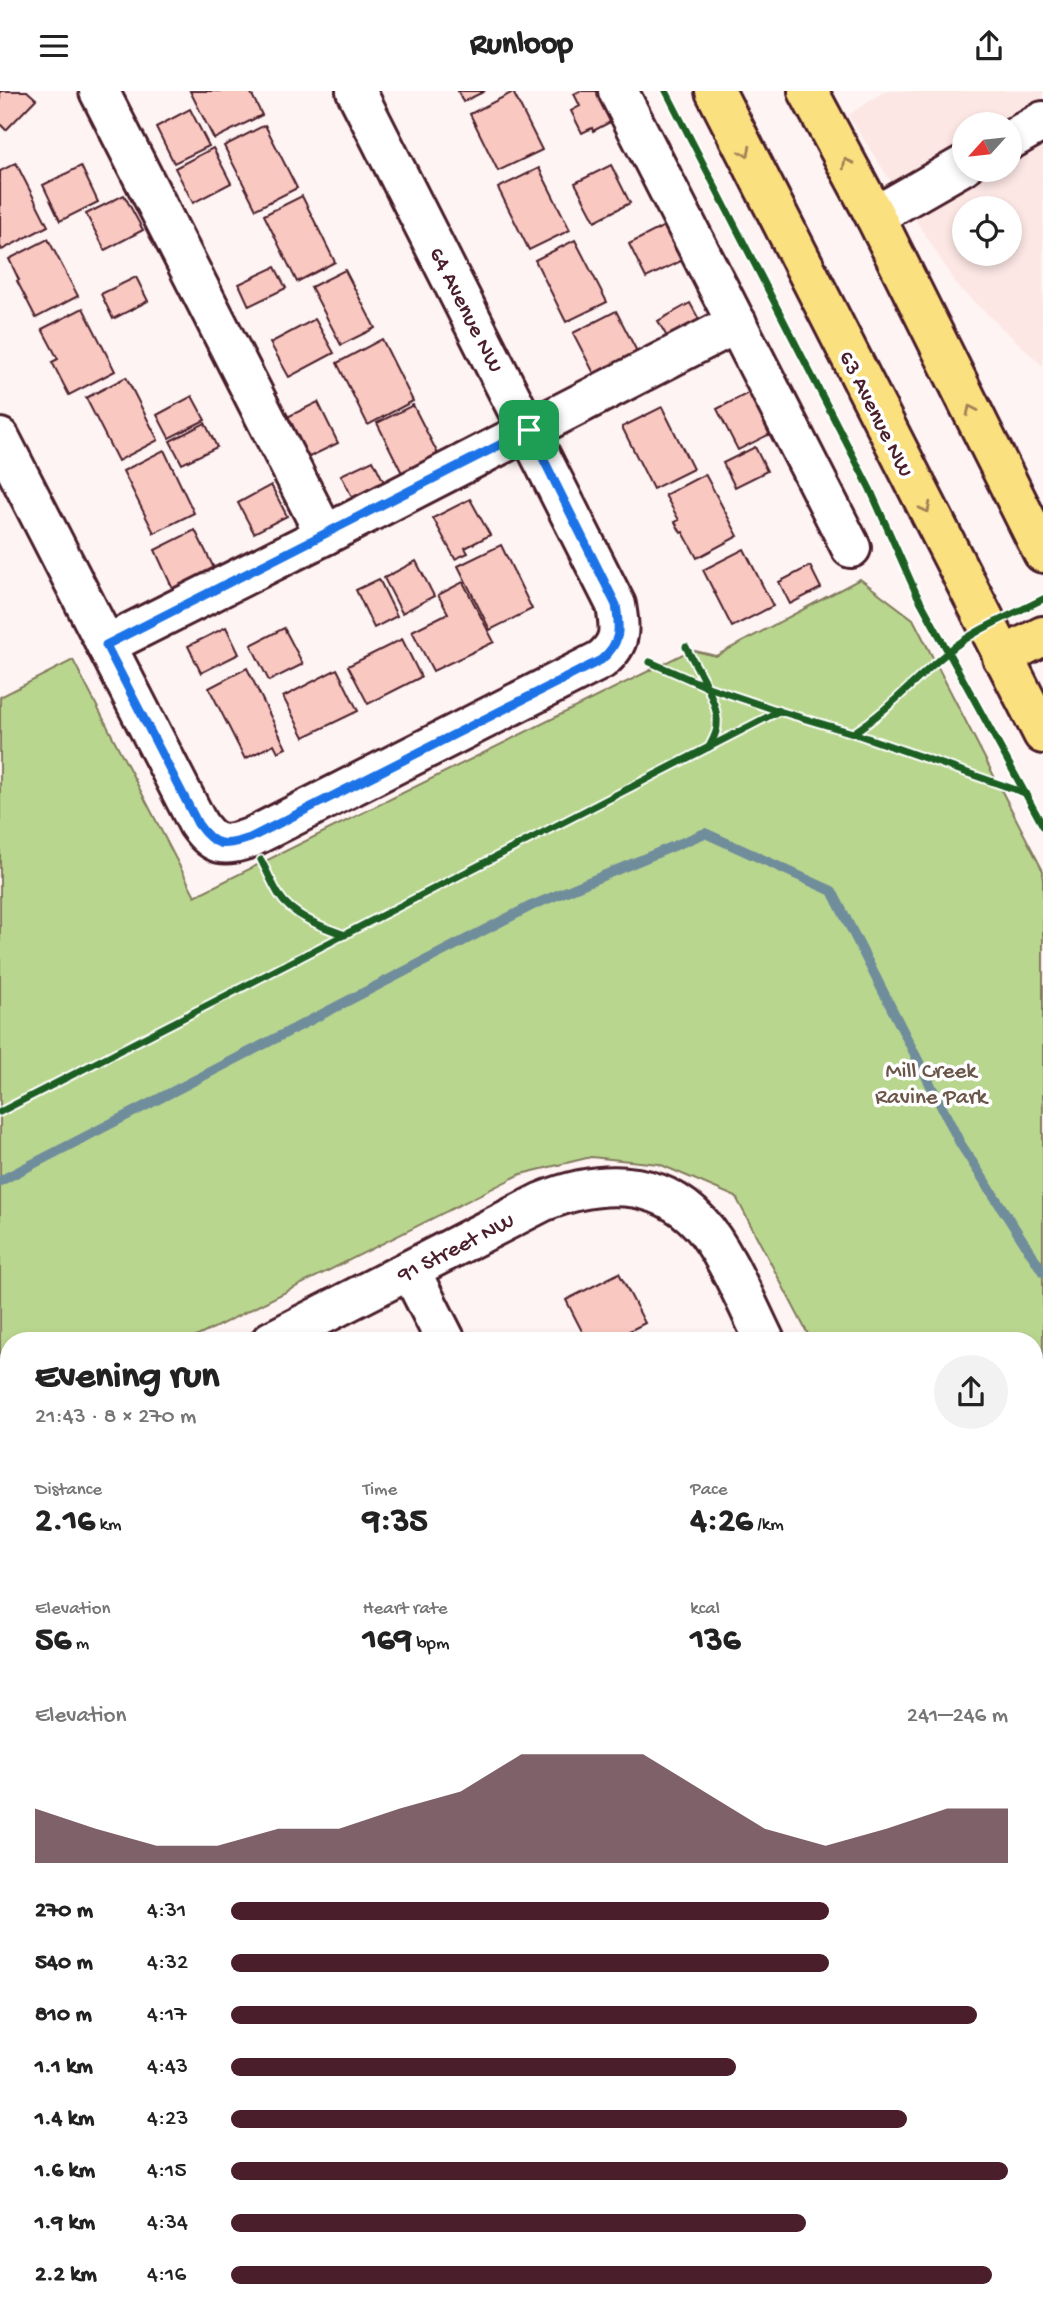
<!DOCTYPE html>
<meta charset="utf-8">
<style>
:root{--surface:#fff;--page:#f2f2f2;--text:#222;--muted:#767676;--accent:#4a1f2b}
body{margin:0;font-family:"Gochi Hand",sans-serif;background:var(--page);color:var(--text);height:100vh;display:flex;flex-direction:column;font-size:26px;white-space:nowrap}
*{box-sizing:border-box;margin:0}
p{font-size:23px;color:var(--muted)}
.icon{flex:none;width:38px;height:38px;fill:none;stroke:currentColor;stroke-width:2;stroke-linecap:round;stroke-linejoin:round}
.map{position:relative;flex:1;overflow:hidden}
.drawer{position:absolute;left:0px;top:1241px;width:1043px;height:989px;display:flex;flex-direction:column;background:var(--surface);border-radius:28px 28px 0 0;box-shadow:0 4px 10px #0003}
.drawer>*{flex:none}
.needle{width:46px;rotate:243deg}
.buttons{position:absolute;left:952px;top:21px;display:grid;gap:14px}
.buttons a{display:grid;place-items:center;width:70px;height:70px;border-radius:50%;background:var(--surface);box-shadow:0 4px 10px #0003;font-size:35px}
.pin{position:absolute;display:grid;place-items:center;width:60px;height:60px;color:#fff;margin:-30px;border-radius:14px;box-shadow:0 4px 10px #0006}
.round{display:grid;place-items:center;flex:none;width:74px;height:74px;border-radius:37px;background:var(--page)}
.head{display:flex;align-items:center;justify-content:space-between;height:119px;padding:0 35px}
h1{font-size:38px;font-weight:700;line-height:52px}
.figures{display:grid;grid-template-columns:repeat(3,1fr);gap:10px;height:119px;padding:7px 35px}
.figures div{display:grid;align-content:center}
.figures b{font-size:35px;font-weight:700}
.figures small{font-size:19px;font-weight:400}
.figures p{font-size:19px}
.chart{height:196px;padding:14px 35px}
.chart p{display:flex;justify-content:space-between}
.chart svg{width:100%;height:126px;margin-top:7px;fill:var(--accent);opacity:.7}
ul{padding:0 35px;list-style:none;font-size:23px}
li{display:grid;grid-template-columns:112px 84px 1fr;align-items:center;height:52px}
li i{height:18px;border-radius:9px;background:var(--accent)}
header{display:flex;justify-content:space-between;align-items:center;height:91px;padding:0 35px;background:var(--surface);font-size:32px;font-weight:700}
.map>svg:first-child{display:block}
.built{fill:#fce7e4;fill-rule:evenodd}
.green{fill:#b9d68f;stroke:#827a5d;stroke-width:2}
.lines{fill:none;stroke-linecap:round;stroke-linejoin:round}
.stream{stroke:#708d9c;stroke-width:10}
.building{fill:#f8c8c1;stroke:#4a1f2b;stroke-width:2}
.minor-casing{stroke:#4a1f2b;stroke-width:44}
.major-casing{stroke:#4a1f2b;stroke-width:44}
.minor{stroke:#fff;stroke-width:38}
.major{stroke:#fbe080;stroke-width:38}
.cycleway-casing{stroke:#fff;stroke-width:11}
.cycleway{stroke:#1b5e20;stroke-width:7}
.oneway{stroke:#a28056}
.route-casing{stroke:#fff;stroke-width:14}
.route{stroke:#1a73e8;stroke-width:9}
.labels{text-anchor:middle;stroke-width:7;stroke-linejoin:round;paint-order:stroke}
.street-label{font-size:23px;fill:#4a1f2b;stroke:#fff}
.park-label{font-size:23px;fill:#6b5649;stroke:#fff}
</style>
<header><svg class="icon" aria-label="menu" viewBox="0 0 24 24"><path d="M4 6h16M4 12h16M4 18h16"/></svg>Runloop<svg class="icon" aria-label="share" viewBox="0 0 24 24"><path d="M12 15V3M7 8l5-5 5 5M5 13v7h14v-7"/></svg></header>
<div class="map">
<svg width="1043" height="2228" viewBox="0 0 1043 2228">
<rect width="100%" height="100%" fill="#fef4f3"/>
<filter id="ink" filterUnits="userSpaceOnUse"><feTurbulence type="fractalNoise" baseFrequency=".0143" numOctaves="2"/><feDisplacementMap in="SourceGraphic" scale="14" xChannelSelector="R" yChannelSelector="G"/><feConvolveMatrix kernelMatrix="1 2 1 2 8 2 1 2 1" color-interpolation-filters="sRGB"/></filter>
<g filter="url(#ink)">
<path class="built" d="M885 0H1043V275L960 198 848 24ZM964 33H1010V79H964ZM964 117H1010V163H964Z"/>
<path class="green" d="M860 488 913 528 1043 780V1426L1034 1430V1250L811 1249 736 1106 659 1073 591 1066 521 1083 190 1249 9 1250V1340L0 1345V606L73 569 195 805 691 559 716 565Z"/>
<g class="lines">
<path class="stream" d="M0 1090 531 815 705 742 832 800 960 1052 1043 1181"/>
</g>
<g class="building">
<path d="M0 0H27L36 8 6 39 0 33Z"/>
<path d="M190 0H250L262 24 214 48Z"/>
<path d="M458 0H485L463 11Z"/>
<path d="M580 0H599L614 29 593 40 592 37 582 42 571 20 580 15 574 3Z"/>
<path d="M513 1 542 59 498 80 470 23Z"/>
<path d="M190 18 209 55 174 72 156 36Z"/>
<path d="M265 34 297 97 256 118 224 55Z"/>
<path d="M213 57 231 92 193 112 175 77Z"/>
<path d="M16 72 48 135 2 159 0 155V80Z"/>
<path d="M611 74 630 112 595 130 575 92Z"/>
<path d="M81 75 98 111 60 130 43 94Z"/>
<path d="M539 77 570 139 529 159 498 97Z"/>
<path d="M124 104 143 139 105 159 86 123Z"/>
<path d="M302 105 335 171 297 191 264 124Z"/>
<path d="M666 134 683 169 646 187 629 153Z"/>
<path d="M48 148 78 205 36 227 17 190 19 189 9 168Z"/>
<path d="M575 149 607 211 566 231 535 169Z"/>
<path d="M275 176 286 197 249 215 239 193Z"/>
<path d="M345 179 375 237 341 254 311 196Z"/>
<path d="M136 186 148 210 113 228 101 203Z"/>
<path d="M690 212 707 243 675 260 658 230Z"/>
<path d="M83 217 115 280 69 304 52 271 58 268 42 238Z"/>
<path d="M616 220 644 274 601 296 573 242Z"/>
<path d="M315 228 334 262 289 286 270 252Z"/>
<path d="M382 248 413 310 368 334 337 272Z"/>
<path d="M126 286 158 349 118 370 86 307Z"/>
<path d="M756 298 776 340 738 359 717 318Z"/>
<path d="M192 305 205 329 169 347 157 324Z"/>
<path d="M318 311 338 352 299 371 279 330Z"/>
<path d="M413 314 440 367 406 390 377 332Z"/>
<path d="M662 316 693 378 653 398 622 336Z"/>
<path d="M205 332 217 356 182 373 170 350Z"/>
<path d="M755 356 767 380 735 396 723 372Z"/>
<path d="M164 359 194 422 154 442 123 380Z"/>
<path d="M373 369 389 401 357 416 341 384Z"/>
<path d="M705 383 738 445 697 467 683 441 681 442 675 431 679 429 665 404Z"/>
<path d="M271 394 287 425 254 442 238 412Z"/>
<path d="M470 408 490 444 465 457 468 462 455 468 433 427Z"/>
<path d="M195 439 222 493 180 514 155 459Z"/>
<path d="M501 454 532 518 490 539 458 475Z"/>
<path d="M744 458 773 515 732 536 703 479Z"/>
<path d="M416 470 434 505 402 522 384 487Z"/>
<path d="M810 475 821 497 790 513 779 491Z"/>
<path d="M379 488 397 525 374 537 356 499Z"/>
<path d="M463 491 494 551 433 580 412 540 448 522 438 504Z"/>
<path d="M226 536 239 563 201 582 188 555Z"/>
<path d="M284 537 303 573 269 590 251 554Z"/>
<path d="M402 548 421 586 368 613 348 575Z"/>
<path d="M247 577 286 657 278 661 274 653 245 668 209 597Z"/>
<path d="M337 578 358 620 304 646 283 606Z"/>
<path d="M619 1182 645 1232 612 1249 609 1244 599 1250H587L566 1209Z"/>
<path d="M1043 1511V1567L1036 1553 1034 1554V1515Z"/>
<path d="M9 1514V1563L0 1546V1519Z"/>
<path d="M9 1749V1798L0 1803V1754Z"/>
<path d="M9 1965V2042L0 2047V1970Z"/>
<path d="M1034 2002 1043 2025V2035L1034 2039Z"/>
<path d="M9 2053V2095L0 2078V2057Z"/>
<path d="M1043 2057V2117L1034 2121V2061Z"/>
<path d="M93 2221H115L100 2228H96Z"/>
<path d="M461 2221H501L504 2228H446Z"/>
<path d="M521 2221H591L595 2228H525Z"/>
<path d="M653 2221 656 2228H636L651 2221Z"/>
</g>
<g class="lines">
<defs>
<g id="minor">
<path d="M99 0 325 444"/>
<path d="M618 0 851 457"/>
<path d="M1010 49 1043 30"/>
<path d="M875 125 964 74"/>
<path d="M0 347 198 733C214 756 224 756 250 747L601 569C622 552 620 539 616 514L356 0"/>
<path d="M106 554 325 444 737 232"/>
<path d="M410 1179 446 1250"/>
<path d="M271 1250 542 1111C596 1089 657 1085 700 1132 725 1159 748 1216 765 1250"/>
<path d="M0 1387 9 1382"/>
<path d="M1034 1459 1043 1455"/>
<path d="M0 1618 9 1635"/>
<path d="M1034 1779 1043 1797"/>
<path d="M306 2221 310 2228"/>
<path d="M940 2221 944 2228"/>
<path d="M211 2228 225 2221"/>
<path d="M778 2228 792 2221"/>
</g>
<g id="major">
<path d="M715 0 1043 643"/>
<path d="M808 0 875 125 1043 462"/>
<path d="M1002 566 1043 545"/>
</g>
</defs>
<use href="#minor" class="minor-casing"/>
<use href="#major" class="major-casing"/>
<use href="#minor" class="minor"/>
<use href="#major" class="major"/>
<defs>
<g id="cycleway">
<path d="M666 0 870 398 916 502 1043 735"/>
<path d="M686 556C696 576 720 612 717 635 717 642 712 650 709 656"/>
<path d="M650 571 705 595 779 620"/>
<path d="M853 642 1025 702"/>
<path d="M261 769C267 780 272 793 279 804 292 825 323 836 345 844"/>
<path d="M0 1021 779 620 853 642C889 619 916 587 948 561 975 538 1012 524 1043 508"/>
</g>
</defs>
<use href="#cycleway" class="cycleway-casing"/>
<use href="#cycleway" class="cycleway"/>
</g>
<defs><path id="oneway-chevron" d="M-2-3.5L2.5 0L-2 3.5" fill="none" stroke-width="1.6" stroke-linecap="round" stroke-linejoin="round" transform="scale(1.75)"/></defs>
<g class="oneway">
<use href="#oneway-chevron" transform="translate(746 61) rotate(63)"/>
<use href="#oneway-chevron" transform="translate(847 72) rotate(-118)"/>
<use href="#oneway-chevron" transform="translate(971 319) rotate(-116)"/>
<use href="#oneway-chevron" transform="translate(926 417) rotate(63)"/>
</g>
</g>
<g class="lines" filter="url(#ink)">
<defs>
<path id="route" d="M529 339 616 514C620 539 621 552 601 569L250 747C224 756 214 756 198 733L106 554Z"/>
</defs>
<use href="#route" class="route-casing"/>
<use href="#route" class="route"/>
</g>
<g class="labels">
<g class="street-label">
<text transform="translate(468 218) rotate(63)" y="8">64 Avenue NW</text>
<text transform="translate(878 322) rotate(63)" y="8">63 Avenue NW</text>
<text transform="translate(455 1155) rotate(-27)" y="8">91 Street NW</text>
</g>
<g class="park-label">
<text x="931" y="986">Mill Creek<tspan x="931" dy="26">Ravine Park</tspan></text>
</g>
</g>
</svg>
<div class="buttons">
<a><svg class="needle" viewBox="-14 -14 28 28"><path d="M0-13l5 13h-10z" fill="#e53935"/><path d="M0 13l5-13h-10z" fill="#767676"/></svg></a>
<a><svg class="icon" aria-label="locate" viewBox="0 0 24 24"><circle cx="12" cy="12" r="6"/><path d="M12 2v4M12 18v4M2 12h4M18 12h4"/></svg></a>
</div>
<div class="pin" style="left:529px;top:339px;background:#1e9e55"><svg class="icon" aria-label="arrive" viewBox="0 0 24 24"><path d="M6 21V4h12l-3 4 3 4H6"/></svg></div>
<section class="drawer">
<div class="head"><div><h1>Evening run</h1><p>21:43 · 8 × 270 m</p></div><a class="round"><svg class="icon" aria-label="share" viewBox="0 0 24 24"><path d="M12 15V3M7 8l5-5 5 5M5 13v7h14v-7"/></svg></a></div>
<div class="figures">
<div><p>Distance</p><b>2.16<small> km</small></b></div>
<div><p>Time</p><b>9:35</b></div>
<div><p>Pace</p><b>4:26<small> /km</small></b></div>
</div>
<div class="figures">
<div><p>Elevation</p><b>56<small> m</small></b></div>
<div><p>Heart rate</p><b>169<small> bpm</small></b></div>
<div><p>kcal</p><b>136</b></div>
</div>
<div class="chart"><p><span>Elevation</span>241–246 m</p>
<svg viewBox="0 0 160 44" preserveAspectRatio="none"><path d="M0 44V25L10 32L20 38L30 38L40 32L50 32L60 25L70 19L80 6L90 6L100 6L110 19L120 32L130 38L140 32L150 25L160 25V44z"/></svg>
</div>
<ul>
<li><b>270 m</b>4:31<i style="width:77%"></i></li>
<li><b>540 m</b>4:32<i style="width:77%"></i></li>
<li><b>810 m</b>4:17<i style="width:96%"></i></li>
<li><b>1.1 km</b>4:43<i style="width:65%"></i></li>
<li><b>1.4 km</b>4:23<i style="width:87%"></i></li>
<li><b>1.6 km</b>4:15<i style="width:100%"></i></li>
<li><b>1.9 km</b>4:34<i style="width:74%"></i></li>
<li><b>2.2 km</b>4:16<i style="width:98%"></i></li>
</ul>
</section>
</div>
